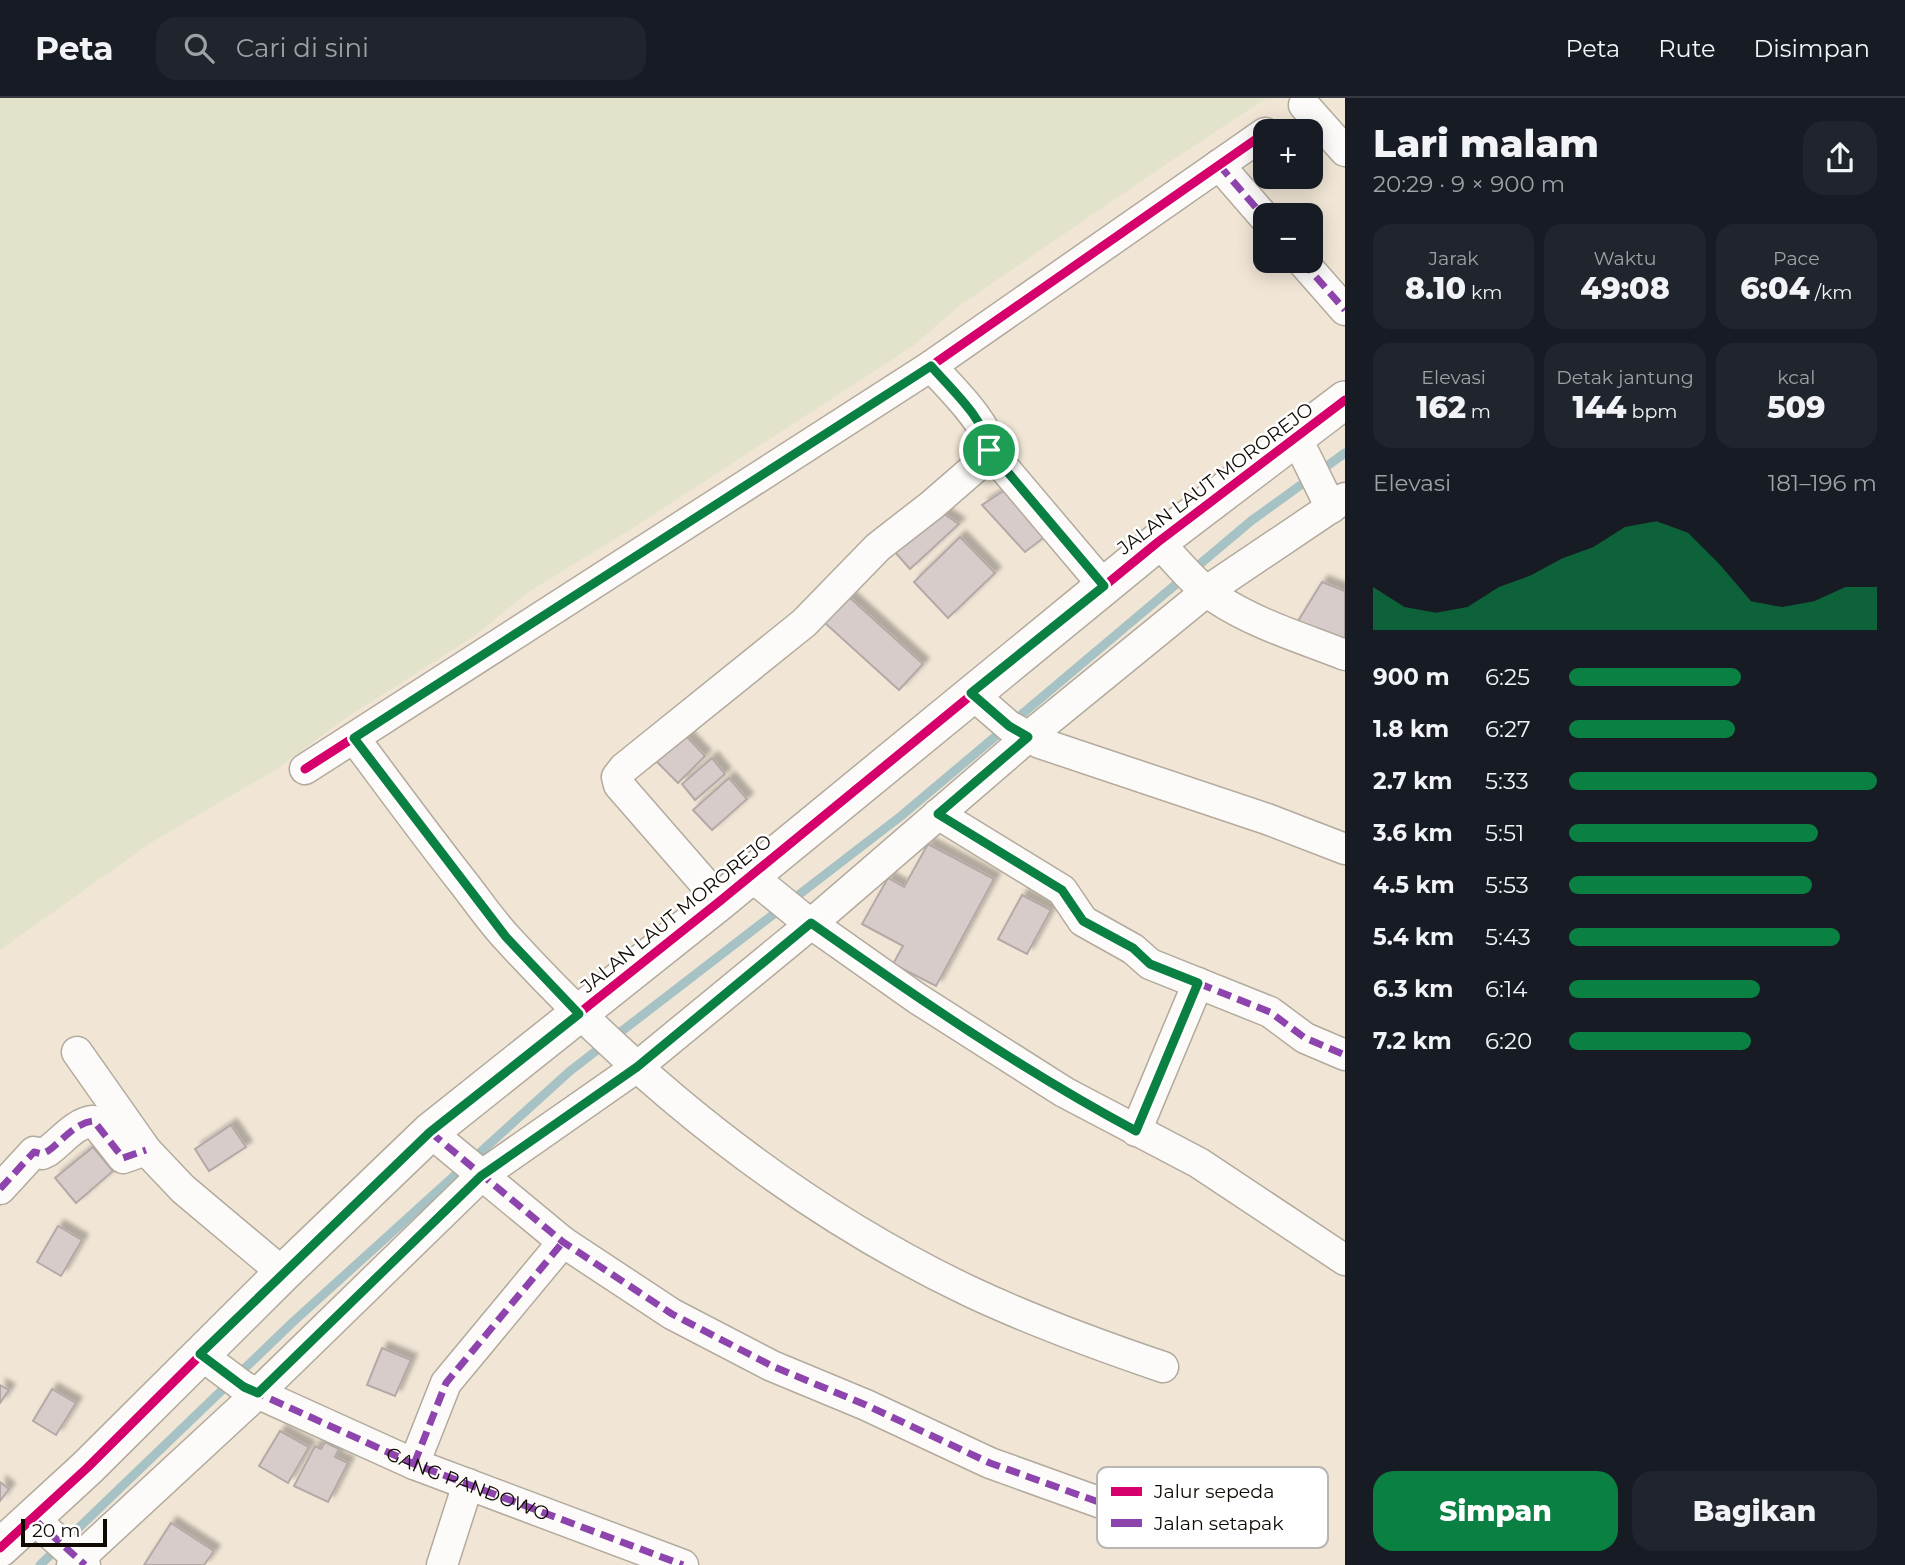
<!DOCTYPE html>
<html lang="id">
<meta charset="utf-8">
<style>
:root{--surface:#171b24;--page:#20242c;--text:#f1f3f6;--muted:#9ea1a6;--line:#363941;--accent:#0b8043}
body{margin:0;font-family:Montserrat,sans-serif;background:var(--page);color:var(--text);height:100vh;display:flex;flex-direction:column;font-size:26px;white-space:nowrap}
*{box-sizing:border-box;margin:0}
p{font-size:23px;color:var(--muted)}
.icon{flex:none;width:38px;height:38px;fill:none;stroke:currentColor;stroke-width:2;stroke-linecap:round;stroke-linejoin:round}
.map{position:relative;flex:1;overflow:hidden}
.sheet{display:flex;flex-direction:column;background:var(--surface);width:560px}
.sheet>*{flex:none}
.buttons{position:absolute;left:1253px;top:21px;display:grid;gap:14px}
.buttons a{display:grid;place-items:center;width:70px;height:70px;border-radius:14px;background:var(--surface);box-shadow:0 4px 18px #0003;font-size:35px}
.scale{position:absolute;left:21px;bottom:18px;width:86px;box-sizing:border-box;padding-left:7px;border:4px solid #110a02;border-top:0;font-size:19px;line-height:24px;white-space:nowrap;color:#110a02;-webkit-text-stroke:5px #fff;paint-order:stroke}
.pin{position:absolute;display:grid;place-items:center;width:60px;height:60px;color:#fff;margin:-30px;border:4px solid #fff;border-radius:50%;box-shadow:0 2px 7px #0007}
.round{display:grid;place-items:center;flex:none;width:74px;height:74px;border-radius:21px;background:var(--page)}
.summary{display:flex;align-items:center;justify-content:space-between;height:119px;padding:0 28px}
h1{font-size:38px;font-weight:800;line-height:52px}
.figures{display:grid;grid-template-columns:repeat(3,1fr);gap:10px;height:119px;padding:7px 28px}
.figures div{display:grid;align-content:center;border-radius:18px;background:var(--page);text-align:center}
.figures b{font-size:30px;font-weight:800}
.figures small{font-size:19px;font-weight:400}
.figures p{font-size:19px}
.chart{height:196px;padding:14px 28px}
.chart p{display:flex;justify-content:space-between}
.chart svg{width:100%;height:126px;margin-top:7px;fill:var(--accent);opacity:.7}
.cta{display:flex;gap:14px;margin-top:auto;padding:14px 28px}
.cta a{flex:1;height:80px;border-radius:21px;background:var(--accent);color:#fff;font-size:28px;font-weight:800;line-height:80px;text-align:center}
.cta a+a{background:var(--page);color:var(--text)}
ul{padding:0 28px;list-style:none;font-size:23px}
li{display:grid;grid-template-columns:112px 84px 1fr;align-items:center;height:52px}
li i{height:18px;border-radius:9px;background:var(--accent)}
header{display:flex;align-items:center;gap:42px;box-sizing:border-box;height:98px;padding:0 35px;background:var(--surface);border-bottom:2px solid var(--line)}
header strong{font-size:33px}
nav{display:flex;gap:38px;margin-inline-start:auto;font-size:24px}
.search{width:490px;height:63px;background:var(--page);display:flex;align-items:center;gap:18px;box-sizing:border-box;padding:0 24px;border-radius:21px;color:var(--muted);font-size:26px}
main{display:flex;flex:1;min-height:0}
.map>svg:first-child{display:block}
.green{fill:#e2e3ca}
.lines{fill:none;stroke-linecap:round;stroke-linejoin:round}
.stream{stroke:#a6c2c4;stroke-width:9}
.building{fill:#d7ccca;stroke:#b3a9a6;stroke-width:2;filter:url(#shadow)}
.minor-casing{stroke:#b2aa9d;stroke-width:33}
.tertiary-casing{stroke:#b2aa9d;stroke-width:40}
.minor{stroke:#fdfbf9;stroke-width:30}
.tertiary{stroke:#fdfbf9;stroke-width:37}
.quiet{stroke:#8e44ad;stroke-width:7;stroke-dasharray:14 7;stroke-linecap:butt}
.cycleway-casing{stroke:#fff;stroke-width:13}
.cycleway{stroke:#d6006c;stroke-width:9}
.route-casing{stroke:#fff;stroke-width:14}
.route{stroke:#0b8043;stroke-width:9}
.labels{text-anchor:middle;stroke-width:5;stroke-linejoin:round;paint-order:stroke}
.street-label{font-size:19px;fill:#110a02;stroke:#fff}
.key{fill:#fff;stroke:#b8b6b3;stroke-width:2}
.key-label{font-size:19px;fill:#110a02}
</style>
<header>
<strong>Peta</strong>
<div class="search"><svg class="icon" aria-label="search" viewBox="0 0 24 24"><circle cx="10" cy="10" r="6"/><path d="M15 15l6 6"/></svg>Cari di sini</div>
<nav><a>Peta</a><a>Rute</a><a>Disimpan</a></nav>
</header>
<main>
<div class="map">
<svg width="1345" height="1467" viewBox="0 0 1345 1467">
<defs>
<filter id="shadow"><feDropShadow dx="6" dy="-6" stdDeviation="2" flood-color="#0004"/></filter>
</defs>
<rect width="100%" height="100%" fill="#f1e6d6"/>
<path class="green" d="M0 0H1267L1165 67 959 208 913 248 628 433 527 495 476 537 346 620 277 671 152 744 0 852Z"/>
<g class="lines">
<path class="stream" d="M40 1467 294 1223 570 973 901 718 1251 423 1345 355"/>
</g>
<g class="building">
<path d="M1008 390 1051 434 1025 454 982 407Z"/>
<path d="M941 414 959 426 910 471 895 454Z"/>
<path d="M960 439 995 475 948 520 914 484Z"/>
<path d="M1322 484 1345 493V549L1295 528Z"/>
<path d="M849 499 923 566 899 592 825 525Z"/>
<path d="M686 638 705 658 678 685 651 658Z"/>
<path d="M712 660 725 676 695 702 682 686Z"/>
<path d="M729 680 747 701 712 732 693 712Z"/>
<path d="M928 746 994 781 936 888 893 866 903 848 862 826 888 780 904 789Z"/>
<path d="M1022 797 1051 812 1027 856 998 841Z"/>
<path d="M231 1027 246 1049 209 1073 195 1051Z"/>
<path d="M93 1049 113 1073 76 1105 55 1080Z"/>
<path d="M58 1128 82 1142 61 1178 37 1164Z"/>
<path d="M382 1250 411 1262 395 1298 367 1287Z"/>
<path d="M0 1287 9 1292 0 1305Z"/>
<path d="M52 1291 76 1305 56 1337 33 1323Z"/>
<path d="M280 1333 309 1349 288 1385 259 1368Z"/>
<path d="M325 1344 339 1351 335 1359 348 1365 328 1404 294 1388 315 1348 321 1351Z"/>
<path d="M0 1384 9 1391 0 1403Z"/>
<path d="M171 1425 214 1453 204 1467H144Z"/>
</g>
<g class="lines">
<defs>
<g id="minor">
<path d="M1304 7 1345 53"/>
<path d="M1219 67 1265 120"/>
<path d="M1302 163 1345 212"/>
<path d="M1296 339 1331 410"/>
<path d="M989 352 1104 488"/>
<path d="M1158 444C1177 463 1194 486 1216 500 1255 526 1302 540 1345 557"/>
<path d="M971 595 1009 628 1040 645 1267 721 1345 751"/>
<path d="M354 640C390 688 425 736 462 783 477 802 491 823 508 841 640 985 794 1110 971 1194 1033 1223 1098 1247 1163 1269"/>
<path d="M305 671 931 268 1265 35"/>
<path d="M938 716 1062 792 1083 823 1133 851 1150 866 1270 914 1305 940 1345 957"/>
<path d="M751 778 799 817 918 901 1064 994 1199 1065 1345 1162"/>
<path d="M720 803 619 687 617 679 624 670 804 525 878 449 932 407 985 361C989 353 990 348 987 339 980 318 947 286 931 268"/>
<path d="M77 954 146 1052 183 1091 283 1175"/>
<path d="M1136 1033 1198 885"/>
<path d="M430 1034 563 1144 672 1216 772 1268 866 1307 990 1365 1118 1411"/>
<path d="M0 1091 34 1054 42 1056 48 1053C62 1043 75 1025 93 1023L97 1027 123 1060 146 1052"/>
<path id="s1" d="M200 1256 244 1289 414 1366 683 1467"/>
<path d="M414 1366 446 1285 563 1144"/>
<path d="M34 1421 85 1467"/>
<path d="M72 1467 258 1295 481 1078 637 969 811 826 1028 639 1207 493 1345 400"/>
<path d="M442 1467 468 1386"/>
</g>
<path id="tertiary" d="M0 1450 87 1370 283 1175 430 1034 720 803 1158 444 1345 302"/>
</defs>
<use href="#minor" class="minor-casing"/>
<use href="#tertiary" class="tertiary-casing"/>
<use href="#minor" class="minor"/>
<use href="#tertiary" class="tertiary"/>
<g class="quiet">
<path d="M1219 67 1265 120"/>
<path d="M1302 163 1345 212"/>
<path d="M354 640 506 839 579 916"/>
<path d="M938 716 1062 792 1083 823 1133 851 1150 866 1270 914 1305 940 1345 957"/>
<path d="M1136 1033 1198 885"/>
<path d="M430 1034 563 1144 672 1216 772 1268 866 1307 990 1365 1118 1411"/>
<path d="M0 1091 34 1054 42 1056 48 1053C62 1043 75 1025 93 1023L97 1027 123 1060 146 1052"/>
<path d="M200 1256 244 1289 414 1366 683 1467"/>
<path d="M414 1366 446 1285 563 1144"/>
<path d="M34 1421 85 1467"/>
</g>
<defs>
<g id="cycleway">
<path d="M305 671 931 268 1265 35"/>
<path d="M0 1450 87 1370 283 1175 430 1034 720 803 1158 444 1345 302"/>
</g>
</defs>
<use href="#cycleway" class="cycleway-casing"/>
<use href="#cycleway" class="cycleway"/>
</g>
<g class="lines">
<defs>
<path id="route" d="M931 268C951 291 986 322 989 352L1104 488 971 595 1009 628 1028 639 938 716 1062 792 1083 823 1133 850 1150 866 1198 885 1136 1033C1022 972 916 899 811 825L637 969 481 1078 258 1295 244 1289 200 1256 430 1034 579 916 506 839 354 640Z"/>
</defs>
<use href="#route" class="route-casing"/>
<use href="#route" class="route"/>
</g>
<g class="labels">
<g class="street-label">
<text transform="translate(1215 380) rotate(-37)" y="7">JALAN LAUT MOROREJO</text>
<text transform="translate(676 815) rotate(-39)" y="7">JALAN LAUT MOROREJO</text>
<text dy="7" stroke="none"><textPath href="#s1" startOffset="299">GANG PANDOWO</textPath></text>
</g>
</g>
<rect x="1097" y="1369" width="231" height="81" rx="10" class="key"/>
<rect x="1111" y="1389" width="31" height="9" fill="#d6006c"/>
<rect x="1111" y="1421" width="31" height="8" fill="#8e44ad"/>
<g class="key-label">
<text x="1154" y="1400">Jalur sepeda</text>
<text x="1154" y="1432">Jalan setapak</text>
</g>
</svg>
<div class="buttons">
<a>+</a>
<a>−</a>
</div>
<div class="scale">20 m</div>
<div class="pin" style="left:989px;top:352px;background:#1e9e55"><svg class="icon" aria-label="arrive" viewBox="0 0 24 24"><path d="M6 21V4h12l-3 4 3 4H6"/></svg></div>
</div>
<section class="sheet">
<div class="summary"><div><h1>Lari malam</h1><p>20:29 · 9 × 900 m</p></div><a class="round"><svg class="icon" aria-label="share" viewBox="0 0 24 24"><path d="M12 15V3M7 8l5-5 5 5M5 13v7h14v-7"/></svg></a></div>
<div class="figures">
<div><p>Jarak</p><b>8.10<small> km</small></b></div>
<div><p>Waktu</p><b>49:08</b></div>
<div><p>Pace</p><b>6:04<small> /km</small></b></div>
</div>
<div class="figures">
<div><p>Elevasi</p><b>162<small> m</small></b></div>
<div><p>Detak jantung</p><b>144<small> bpm</small></b></div>
<div><p>kcal</p><b>509</b></div>
</div>
<div class="chart"><p><span>Elevasi</span>181–196 m</p>
<svg viewBox="0 0 160 44" preserveAspectRatio="none"><path d="M0 44V29L10 36L20 38L30 36L40 29L50 25L60 19L70 15L80 8L90 6L100 10L110 21L120 34L130 36L140 34L150 29L160 29V44z"/></svg>
</div>
<ul>
<li><b>900 m</b>6:25<i style="width:56%"></i></li>
<li><b>1.8 km</b>6:27<i style="width:54%"></i></li>
<li><b>2.7 km</b>5:33<i style="width:100%"></i></li>
<li><b>3.6 km</b>5:51<i style="width:81%"></i></li>
<li><b>4.5 km</b>5:53<i style="width:79%"></i></li>
<li><b>5.4 km</b>5:43<i style="width:88%"></i></li>
<li><b>6.3 km</b>6:14<i style="width:62%"></i></li>
<li><b>7.2 km</b>6:20<i style="width:59%"></i></li>
</ul>
<div class="cta"><a>Simpan</a><a>Bagikan</a></div>
</section>
</main>
